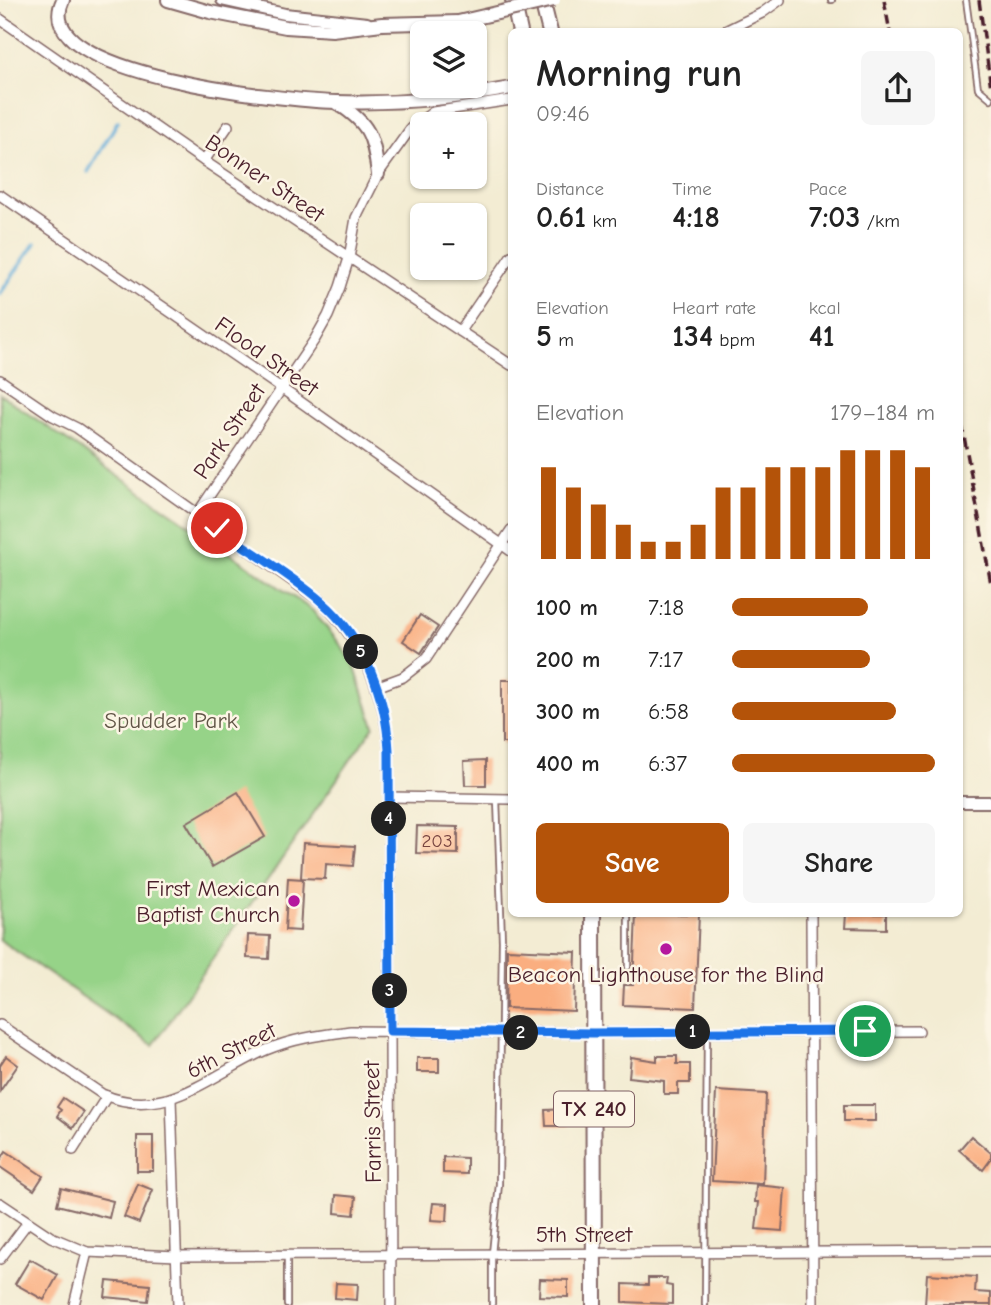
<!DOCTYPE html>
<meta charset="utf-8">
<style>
:root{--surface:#fff;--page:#f6f6f6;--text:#222;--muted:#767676;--accent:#b45309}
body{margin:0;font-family:"Comic Neue",sans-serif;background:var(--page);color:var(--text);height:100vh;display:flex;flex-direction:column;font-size:26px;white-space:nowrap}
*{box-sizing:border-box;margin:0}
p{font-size:23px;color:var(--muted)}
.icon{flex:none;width:38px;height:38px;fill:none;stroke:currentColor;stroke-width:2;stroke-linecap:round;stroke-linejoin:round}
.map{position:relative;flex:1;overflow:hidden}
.drawer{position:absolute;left:508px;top:28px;width:455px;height:889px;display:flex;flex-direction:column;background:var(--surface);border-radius:10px;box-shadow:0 2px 5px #0004}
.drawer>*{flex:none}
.controls{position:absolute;left:410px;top:21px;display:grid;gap:14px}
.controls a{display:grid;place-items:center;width:77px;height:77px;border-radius:10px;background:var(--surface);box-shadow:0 2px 5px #0004;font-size:35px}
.pin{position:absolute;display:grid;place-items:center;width:60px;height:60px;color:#fff;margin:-30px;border:4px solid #fff;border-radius:50%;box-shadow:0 2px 7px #0007}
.km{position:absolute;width:35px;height:35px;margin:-18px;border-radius:50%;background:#222;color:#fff;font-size:19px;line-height:35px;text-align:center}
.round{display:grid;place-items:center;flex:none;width:74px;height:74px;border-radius:10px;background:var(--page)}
.head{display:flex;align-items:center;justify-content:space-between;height:119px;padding:0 28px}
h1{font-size:38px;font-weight:800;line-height:52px}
.figures{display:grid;grid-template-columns:repeat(3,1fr);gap:10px;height:119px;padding:7px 28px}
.figures div{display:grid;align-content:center}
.figures b{font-size:30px;font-weight:800}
.figures small{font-size:19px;font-weight:400}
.figures p{font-size:19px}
.chart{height:196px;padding:14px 28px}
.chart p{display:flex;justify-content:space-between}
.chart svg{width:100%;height:126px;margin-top:7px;stroke:var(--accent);stroke-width:6}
.action{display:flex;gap:14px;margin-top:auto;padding:14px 28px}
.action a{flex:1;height:80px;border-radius:10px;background:var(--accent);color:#fff;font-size:28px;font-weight:800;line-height:80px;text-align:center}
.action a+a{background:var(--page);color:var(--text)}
ul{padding:0 28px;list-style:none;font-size:23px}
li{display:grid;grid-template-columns:112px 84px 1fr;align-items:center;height:52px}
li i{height:18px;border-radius:9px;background:var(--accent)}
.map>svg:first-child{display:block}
.green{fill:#96d388;stroke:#70795a;stroke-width:2}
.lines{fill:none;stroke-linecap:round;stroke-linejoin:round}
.stream{stroke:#61acd9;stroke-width:3.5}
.building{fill:#faae80}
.service-casing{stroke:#856766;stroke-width:8}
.minor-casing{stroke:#856766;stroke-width:12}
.tertiary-casing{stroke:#856766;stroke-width:14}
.secondary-casing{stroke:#856766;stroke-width:16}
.primary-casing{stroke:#856766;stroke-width:18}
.service{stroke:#fff;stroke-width:4.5}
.minor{stroke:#fff;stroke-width:9}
.tertiary{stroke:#fff;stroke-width:10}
.secondary{stroke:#fff;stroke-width:12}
.primary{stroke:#fff;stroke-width:14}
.rail{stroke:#4a1f2b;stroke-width:3.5;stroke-dasharray:10 5;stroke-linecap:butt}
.secondary-bridge-casing{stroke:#856766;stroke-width:16;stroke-linecap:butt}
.secondary-bridge{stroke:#fff;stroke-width:12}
.route-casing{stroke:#fff;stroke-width:14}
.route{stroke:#1a73e8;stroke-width:9}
.poi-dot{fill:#b5179e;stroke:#fcf5e5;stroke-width:2.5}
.labels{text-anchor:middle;stroke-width:5;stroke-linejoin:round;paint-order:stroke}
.number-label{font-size:19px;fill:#764340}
.shield{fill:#fcf5e5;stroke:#7f5f63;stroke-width:2}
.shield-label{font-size:21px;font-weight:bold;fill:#4a1f2b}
.street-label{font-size:23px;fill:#4a1f2b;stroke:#fcf5e5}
.park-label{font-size:23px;fill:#615547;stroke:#fcf5e5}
.poi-label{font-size:23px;fill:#4a1f2b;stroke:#fcf5e5;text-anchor:end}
</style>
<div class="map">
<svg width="991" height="1305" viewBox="0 0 991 1305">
<rect width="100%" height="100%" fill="#fcf5e5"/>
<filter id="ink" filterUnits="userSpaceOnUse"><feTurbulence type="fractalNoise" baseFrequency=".0143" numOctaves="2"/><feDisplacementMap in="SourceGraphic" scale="14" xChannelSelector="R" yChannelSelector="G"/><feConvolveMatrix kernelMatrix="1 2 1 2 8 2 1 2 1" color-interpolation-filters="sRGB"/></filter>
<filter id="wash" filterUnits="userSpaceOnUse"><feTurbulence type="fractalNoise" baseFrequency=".00686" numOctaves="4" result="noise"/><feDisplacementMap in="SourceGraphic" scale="28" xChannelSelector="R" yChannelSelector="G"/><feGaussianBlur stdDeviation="1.57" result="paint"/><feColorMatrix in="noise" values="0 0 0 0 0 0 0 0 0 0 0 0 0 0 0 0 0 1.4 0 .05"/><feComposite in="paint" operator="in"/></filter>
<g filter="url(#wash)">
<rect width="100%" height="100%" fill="#f3ecd3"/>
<path class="green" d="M0 394 312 610 340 644 355 668 374 726 153 1045 0 940Z"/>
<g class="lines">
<g class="stream">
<path d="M88 172 118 121"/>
<path d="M0 294 35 243"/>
</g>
</g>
<g id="blocks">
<g class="building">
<path d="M420 615 438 627 421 653 403 641Z"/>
<rect x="502" y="680" width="9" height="63"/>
<path d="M486 760V785H465L464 761Z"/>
<path d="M238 792 265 837 212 867 186 823Z"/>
<path d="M417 826 458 827V854L416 853Z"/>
<path d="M303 843 355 846 353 866 326 864 325 879 301 878Z"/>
<path d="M288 878 303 879 300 931 285 930Z"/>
<path d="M636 914H699L695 1008 623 1005 624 985H633Z"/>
<path d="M846 914H886V929L845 928Z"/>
<path d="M248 935 270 936 269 959 247 958Z"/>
<path d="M507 949 576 952 574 1011 506 1008Z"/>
<path d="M6 1056 18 1065 0 1091V1065Z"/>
<path d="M657 1056H677V1064H690V1083H678V1094H664V1081L629 1077 631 1057 657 1061Z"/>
<rect x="417" y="1058" width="22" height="14"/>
<path d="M716 1091 766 1094 763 1184 712 1181Z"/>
<path d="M63 1098 84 1112 73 1128 57 1116 61 1110 57 1107Z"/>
<rect x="844" y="1105" width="31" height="16"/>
<path d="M569 1109V1126H546L545 1110Z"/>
<rect x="137" y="1136" width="16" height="35"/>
<path d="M971 1136 991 1153V1159L983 1170 959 1150Z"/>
<path d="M6 1151 43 1176 34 1190 0 1167V1161Z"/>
<path d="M443 1157 467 1158V1174L443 1173Z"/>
<path d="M138 1184 153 1190 139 1223 124 1217Z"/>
<path d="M756 1185 785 1188 782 1231 756 1229 759 1202H755Z"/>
<path d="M61 1188 113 1201 109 1218 57 1205Z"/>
<path d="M336 1195 356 1197 354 1215 335 1213Z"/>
<path d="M433 1203 448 1204 447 1221 431 1220Z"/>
<path d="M30 1259 58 1275 44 1300 15 1284Z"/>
<path d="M927 1274 976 1277 975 1292 991 1293V1305H925Z"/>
<path d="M648 1278H667L666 1285 672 1286V1304L623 1302V1284L648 1285Z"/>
<path d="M540 1279 568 1280V1297L539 1296Z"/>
<path d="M107 1281 150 1285 148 1301 105 1297Z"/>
<path d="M336 1283 358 1284 357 1300 335 1298Z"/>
</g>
</g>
</g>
<g filter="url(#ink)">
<use href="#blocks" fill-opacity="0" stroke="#856766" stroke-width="2"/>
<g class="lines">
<defs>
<g id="service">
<path d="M831 0H832"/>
<path d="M966 0 978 88 991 99"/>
<path d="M628 967V914"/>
<path d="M287 1305V1257"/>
<path d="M492 1305V1254L499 1184 502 941 497 799"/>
<path d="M705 1305 707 1033"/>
</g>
<g id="minor">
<path d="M0 19 204 161 511 365"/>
<path d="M723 32 762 13 780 0"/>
<path d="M204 161 228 126"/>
<path d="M0 195 281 388 511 551"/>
<path d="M460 331 511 256"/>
<path d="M0 380 53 416 77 428 322 602C362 642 385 693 389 750L391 1305"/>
<path d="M197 514 315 339 328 316 340 287 349 258 356 218 378 174 411 128 433 112 511 100"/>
<path d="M376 687 403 677 426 659 511 530"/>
<path d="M389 797 511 799"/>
<path d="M811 914 813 1305"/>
<path d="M0 1025 102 1094C166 1122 211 1074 266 1050 294 1038 321 1035 351 1031L593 1033 919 1031"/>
<path d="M171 1099 178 1305"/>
<path d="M73 1150 107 1096"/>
<path d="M0 1203 51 1237 87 1252 177 1256 991 1251"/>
<path d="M0 1259 28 1222"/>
<path d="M74 1305 87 1252"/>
</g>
<g id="tertiary">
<path d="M222 0 285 14 367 23"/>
<path d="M959 802H991"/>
</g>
<g id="secondary">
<path d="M63 0C25 76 293 101 336 102 395 104 453 99 511 88"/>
<path d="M168 0 210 12 286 27 332 30 382 24 458 22"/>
<path d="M337 103C370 124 373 136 378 174"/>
</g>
<g id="primary">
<path d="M513 0 520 32"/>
<path d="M542 0 550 32"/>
<path d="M593 914 594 1305"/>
</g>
</defs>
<use href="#service" class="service-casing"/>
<use href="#minor" class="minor-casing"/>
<use href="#tertiary" class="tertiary-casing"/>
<use href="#secondary" class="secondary-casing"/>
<use href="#primary" class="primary-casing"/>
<use href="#service" class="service"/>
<use href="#minor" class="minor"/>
<use href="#tertiary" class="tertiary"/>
<use href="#secondary" class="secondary"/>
<use href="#primary" class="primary"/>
<g class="rail">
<path d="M884 0 890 32"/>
<path d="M979 0 991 88"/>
<path d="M959 409 991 584"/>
</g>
<defs>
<path id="secondary-bridge" d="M458 22 554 0"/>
</defs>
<use href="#secondary-bridge" class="secondary-bridge-casing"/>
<use href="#secondary-bridge" class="secondary-bridge"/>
</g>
</g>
<g class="lines" filter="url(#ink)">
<defs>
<path id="route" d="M217 528C251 552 290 574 322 602 364 638 386 696 389 750L390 1031 593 1033 865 1031"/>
</defs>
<use href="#route" class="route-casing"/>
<use href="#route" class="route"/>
</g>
<g class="poi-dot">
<circle cx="294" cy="901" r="7"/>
<circle cx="666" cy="949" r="7"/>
</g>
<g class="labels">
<g class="number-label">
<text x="437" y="847">203</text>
</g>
<rect class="shield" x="554" y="1091.5" width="80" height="35" rx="5"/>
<g class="shield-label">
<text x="594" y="1116">TX 240</text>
</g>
<g class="street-label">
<text transform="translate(265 178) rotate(34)" y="8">Bonner Street</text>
<text transform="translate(267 356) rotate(35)" y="8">Flood Street</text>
<text transform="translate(229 431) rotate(-56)" y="8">Park Street</text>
<text transform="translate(231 1050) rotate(-27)" y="8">6th Street</text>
<text transform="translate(372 1122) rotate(-91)" y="8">Farris Street</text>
<text x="584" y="1242">5th Street</text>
</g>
<g class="park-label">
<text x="171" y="728">Spudder Park</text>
</g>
<g class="poi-label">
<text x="280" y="896">First Mexican<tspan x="280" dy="26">Baptist Church</tspan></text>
<text x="666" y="982" text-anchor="middle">Beacon Lighthouse for the Blind</text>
</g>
</g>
</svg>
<div class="controls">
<a><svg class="icon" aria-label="layers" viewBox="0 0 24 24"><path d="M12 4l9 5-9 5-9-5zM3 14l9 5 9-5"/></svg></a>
<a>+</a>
<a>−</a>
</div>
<div class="pin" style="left:865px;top:1031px;background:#1e9e55"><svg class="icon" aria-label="arrive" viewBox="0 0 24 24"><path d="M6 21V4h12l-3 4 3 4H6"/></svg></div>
<div class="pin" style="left:217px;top:528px;background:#d93025"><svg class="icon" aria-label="check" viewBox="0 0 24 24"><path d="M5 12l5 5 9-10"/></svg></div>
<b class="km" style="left:693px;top:1032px">1</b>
<b class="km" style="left:521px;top:1033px">2</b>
<b class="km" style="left:390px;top:991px">3</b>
<b class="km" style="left:389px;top:819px">4</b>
<b class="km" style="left:361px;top:652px">5</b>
<section class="drawer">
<div class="head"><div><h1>Morning run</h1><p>09:46</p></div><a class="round"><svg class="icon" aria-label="share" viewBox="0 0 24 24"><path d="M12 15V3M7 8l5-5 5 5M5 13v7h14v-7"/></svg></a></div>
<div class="figures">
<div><p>Distance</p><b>0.61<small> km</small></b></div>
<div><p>Time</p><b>4:18</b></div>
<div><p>Pace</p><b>7:03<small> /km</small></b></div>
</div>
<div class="figures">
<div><p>Elevation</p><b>5<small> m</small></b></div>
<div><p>Heart rate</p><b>134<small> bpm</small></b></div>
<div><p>kcal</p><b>41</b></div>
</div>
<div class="chart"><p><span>Elevation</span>179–184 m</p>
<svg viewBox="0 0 160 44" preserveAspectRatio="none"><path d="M5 44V12M15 44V19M25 44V25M35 44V32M45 44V38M55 44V38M65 44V32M75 44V19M85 44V19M95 44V12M105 44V12M115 44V12M125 44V6M135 44V6M145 44V6M155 44V12"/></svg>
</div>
<ul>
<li><b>100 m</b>7:18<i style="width:67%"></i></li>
<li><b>200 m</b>7:17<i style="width:68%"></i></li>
<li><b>300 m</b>6:58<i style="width:81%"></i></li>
<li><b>400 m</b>6:37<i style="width:100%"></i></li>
</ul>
<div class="action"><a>Save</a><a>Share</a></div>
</section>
</div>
